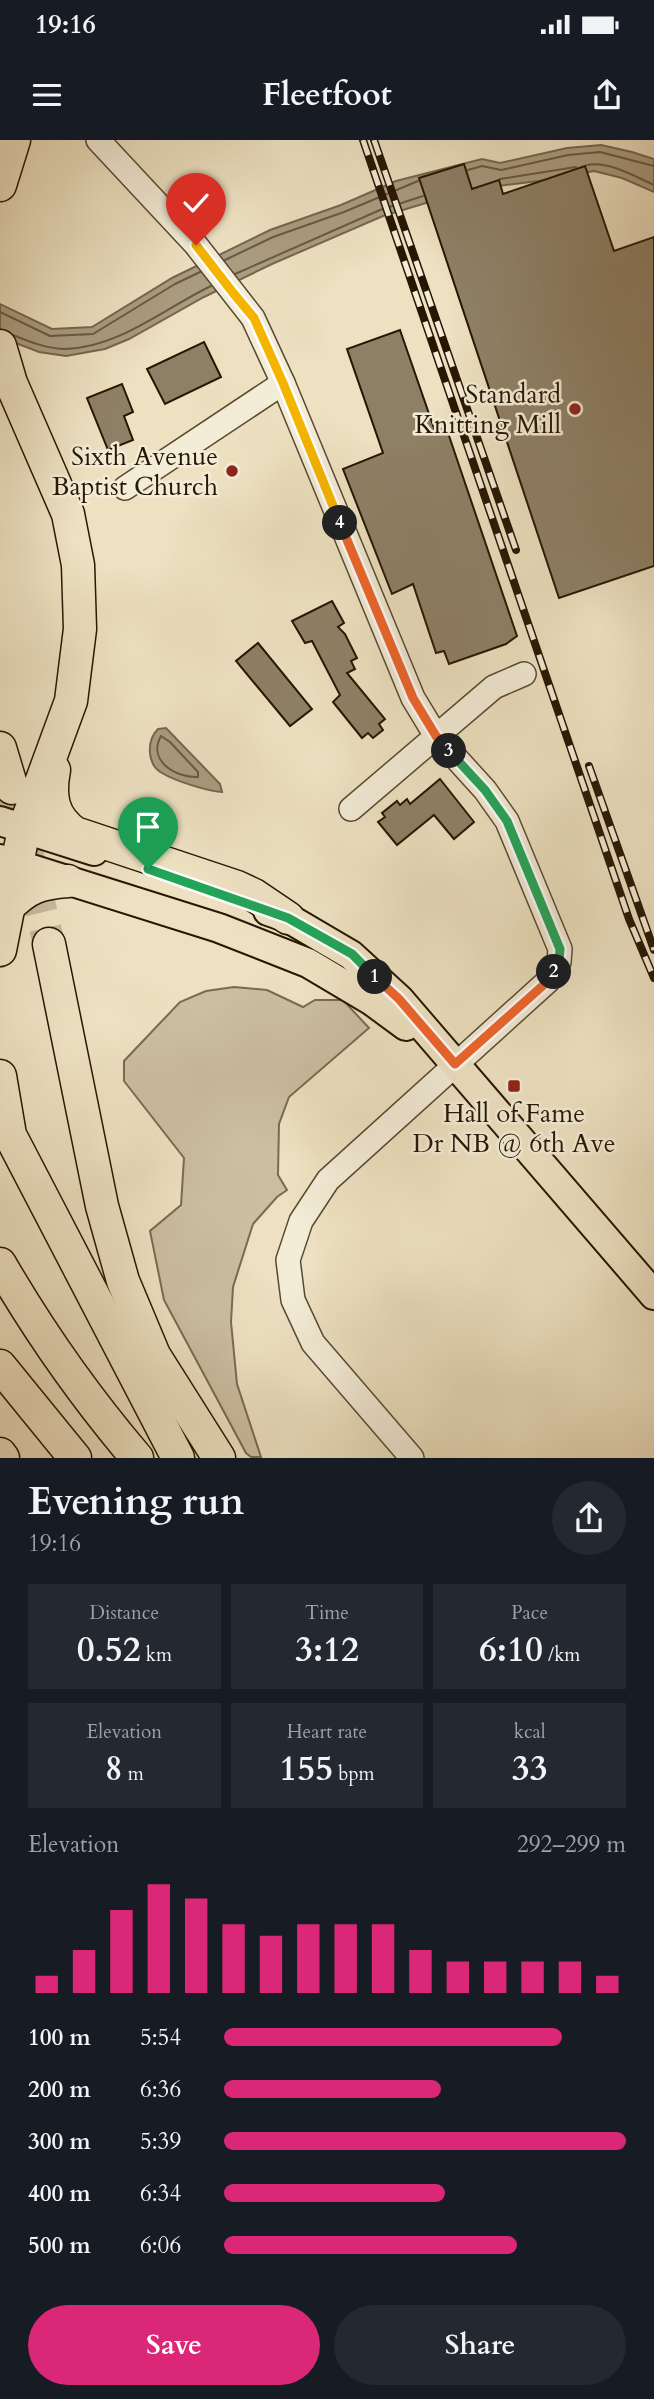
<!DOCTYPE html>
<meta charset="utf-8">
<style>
:root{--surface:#171b24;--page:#242831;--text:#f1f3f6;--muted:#9ea1a6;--accent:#db2777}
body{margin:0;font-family:Cardo,serif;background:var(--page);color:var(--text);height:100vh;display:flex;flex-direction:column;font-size:26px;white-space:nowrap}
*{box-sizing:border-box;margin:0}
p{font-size:23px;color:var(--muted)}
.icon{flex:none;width:38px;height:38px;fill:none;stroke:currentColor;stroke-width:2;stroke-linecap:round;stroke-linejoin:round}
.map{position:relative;height:1318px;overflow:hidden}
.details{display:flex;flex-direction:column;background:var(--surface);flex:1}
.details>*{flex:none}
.pin{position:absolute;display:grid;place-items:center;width:60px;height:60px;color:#fff;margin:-72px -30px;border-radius:50% 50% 50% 0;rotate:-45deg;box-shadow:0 0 7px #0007}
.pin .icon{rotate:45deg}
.km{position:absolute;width:35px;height:35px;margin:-18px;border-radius:50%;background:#222;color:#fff;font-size:19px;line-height:35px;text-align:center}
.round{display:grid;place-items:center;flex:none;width:74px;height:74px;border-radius:37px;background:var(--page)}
.overview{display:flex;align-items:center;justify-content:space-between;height:119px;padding:0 28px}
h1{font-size:38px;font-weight:700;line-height:52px}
.stats{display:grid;grid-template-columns:repeat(3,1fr);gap:10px;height:119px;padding:7px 28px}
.stats div{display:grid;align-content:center;border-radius:0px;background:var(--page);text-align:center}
.stats b{font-size:35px;font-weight:700}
.stats small{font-size:19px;font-weight:400}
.stats p{font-size:19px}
.chart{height:196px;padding:14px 28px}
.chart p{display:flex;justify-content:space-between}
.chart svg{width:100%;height:126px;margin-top:7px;stroke:var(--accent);stroke-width:6}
.button{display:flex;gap:14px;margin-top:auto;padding:14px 28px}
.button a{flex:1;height:80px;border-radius:42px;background:var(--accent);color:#fff;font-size:28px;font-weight:700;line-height:80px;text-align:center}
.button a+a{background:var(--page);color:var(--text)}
ul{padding:0 28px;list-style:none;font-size:23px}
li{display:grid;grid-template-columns:112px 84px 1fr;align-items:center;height:52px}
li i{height:18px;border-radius:9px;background:var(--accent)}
.status{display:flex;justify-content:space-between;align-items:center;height:49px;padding:0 35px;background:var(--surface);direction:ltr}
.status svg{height:19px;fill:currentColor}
header{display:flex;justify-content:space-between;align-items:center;height:91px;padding:0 28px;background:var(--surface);font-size:32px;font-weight:700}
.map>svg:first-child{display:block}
.green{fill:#cbbea1;stroke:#796a52;stroke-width:2}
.water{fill:#aa9c80;stroke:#76664e;stroke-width:2}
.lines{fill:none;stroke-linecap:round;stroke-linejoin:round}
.shore{stroke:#685942;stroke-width:2}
.building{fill:#8e8066;stroke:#271603;stroke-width:2}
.highway-tunnel{stroke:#c5b89b;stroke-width:32;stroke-dasharray:32 16;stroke-linecap:butt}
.minor-casing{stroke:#584932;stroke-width:26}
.major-casing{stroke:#271603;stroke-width:32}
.highway-casing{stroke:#271603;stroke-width:35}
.minor{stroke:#f3ecd7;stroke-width:23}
.major{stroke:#ede1c1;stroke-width:28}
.highway{stroke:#ede1c1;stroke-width:32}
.rail-casing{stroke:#271603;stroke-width:8}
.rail{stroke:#f3ecd7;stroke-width:5;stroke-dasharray:16;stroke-linecap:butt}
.split-1-casing{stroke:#fff;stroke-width:14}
.split-2-casing{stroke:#fff;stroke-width:14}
.split-3-casing{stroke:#fff;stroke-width:14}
.split-4-casing{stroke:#fff;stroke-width:14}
.split-5-casing{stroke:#fff;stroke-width:14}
.split-6-casing{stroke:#fff;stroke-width:14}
.split-1{stroke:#22a559;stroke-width:9}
.split-2{stroke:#f0652b;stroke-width:9}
.split-3{stroke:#22a559;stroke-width:9}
.split-4{stroke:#f0652b;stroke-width:9}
.split-5{stroke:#f5b400;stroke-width:9}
.split-6{stroke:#f5b400;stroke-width:9}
.poi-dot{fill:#8f2418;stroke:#f3ecd7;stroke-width:2.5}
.labels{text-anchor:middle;stroke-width:5;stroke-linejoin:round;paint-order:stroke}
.poi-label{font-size:26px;fill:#271603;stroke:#f3ecd7;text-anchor:end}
</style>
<div class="status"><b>19:16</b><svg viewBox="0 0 49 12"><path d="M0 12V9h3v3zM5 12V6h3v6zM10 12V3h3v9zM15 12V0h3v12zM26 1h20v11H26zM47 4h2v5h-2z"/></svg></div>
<header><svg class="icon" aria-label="menu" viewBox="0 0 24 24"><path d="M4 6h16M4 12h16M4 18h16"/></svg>Fleetfoot<svg class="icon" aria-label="share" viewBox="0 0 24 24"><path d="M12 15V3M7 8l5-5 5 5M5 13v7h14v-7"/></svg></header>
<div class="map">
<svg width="654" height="1318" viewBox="0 0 654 1318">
<rect width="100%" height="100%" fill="#ede1c1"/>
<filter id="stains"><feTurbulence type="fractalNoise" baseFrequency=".00286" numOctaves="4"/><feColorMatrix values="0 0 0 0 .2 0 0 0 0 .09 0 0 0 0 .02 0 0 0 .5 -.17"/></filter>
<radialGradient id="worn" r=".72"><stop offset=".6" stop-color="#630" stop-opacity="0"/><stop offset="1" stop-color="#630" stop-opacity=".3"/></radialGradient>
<path class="green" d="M234 847 267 850 303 867 315 860H343L369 888 289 957 279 984 278 1035 287 1050 277 1057 253 1084 233 1147 231 1182 237 1244 261 1317H251L246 1313 164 1160 150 1091 181 1065 184 1018 124 941V921L180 862 206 851Z"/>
<g class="water">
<path d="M601 5 632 12 654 19V52L622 38 594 31 539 41 472 49 383 76 272 124 204 157 129 199 105 209 66 216 39 212 0 197V164L52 189 92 187 172 138 270 90 341 65 396 41 482 19 500 23 567 8Z"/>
<path d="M158 589 166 588 220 644 222 652C207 651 175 641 162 633 146 624 147 600 158 589Z"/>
</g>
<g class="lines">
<g class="shore">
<path d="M587 25C609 21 634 36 654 45"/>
<path d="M468 30 482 26 501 30 568 15 600 12 654 26"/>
<path d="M500 39 576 27"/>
<path d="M225 120 273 97 344 72 418 41"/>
<path d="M235 134 380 70 423 56"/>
<path d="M0 172 50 196 93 194 175 144 200 132"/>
<path d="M13 195C30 202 48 209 66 209 120 207 165 168 211 146"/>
<path d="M161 596 170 602 198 632V637C176 638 147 621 161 596Z"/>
</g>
</g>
<g class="building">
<path d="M464 24 472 49 499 40 503 54 585 26 614 111 654 97V426L559 458 419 38Z"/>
<path d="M400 190 435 291 446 287 517 496 506 504 449 524 444 511 436 513 413 444 392 454 343 329 383 313 347 209Z"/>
<path d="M204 202 221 237 165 264 147 229Z"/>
<path d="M122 244 133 272 124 276 133 300 108 310 87 258Z"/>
<path d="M332 461 344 483 338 487 345 494 357 518 351 521 355 529 347 533 385 579 379 584 383 590 373 598 368 593 362 598 333 562 340 555 312 501 305 503 292 481Z"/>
<path d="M258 503 312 569 290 586 236 521Z"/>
<path d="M440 639 474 682 454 699 434 675 397 705 378 682 385 677 382 673 397 661 400 665 407 659 410 664Z"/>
</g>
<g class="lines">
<path class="highway-tunnel" d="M12 648 49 804"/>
<defs>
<g id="minor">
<path d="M98 0 196 105 253 178 283 243 413 558 436 596 485 650 507 681 560 809 559 822 548 841 328 1040 301 1081 288 1120 293 1160 313 1203 412 1318"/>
<path d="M125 348 283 243"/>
<path d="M351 669 494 547 524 534"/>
</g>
<g id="major">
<path d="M0 681 94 711"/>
<path d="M0 719 219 788 308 823 372 861 406 886"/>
<path d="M268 771 288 778 351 815 399 859 654 1155"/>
</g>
<g id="highway">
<path d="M0 45 14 0"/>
<path d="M0 206 11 243 68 374 78 425 80 489 71 561 24 689 0 810"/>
<path d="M0 608 12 648"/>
<path d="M54 630C49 656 52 677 75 693L237 747 254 755 288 778"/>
<path d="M8 767C28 747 40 743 68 741"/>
<path d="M49 804 102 1066 123 1141 154 1215 219 1318"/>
<path d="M0 936 10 995 178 1318"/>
<path d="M0 1124C40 1193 85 1257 137 1318"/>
<path d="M0 1226 75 1318"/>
<path d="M0 1314 3 1318"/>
</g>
</defs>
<use href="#minor" class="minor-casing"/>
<use href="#major" class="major-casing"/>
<use href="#highway" class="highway-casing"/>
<use href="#minor" class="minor"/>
<use href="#major" class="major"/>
<use href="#highway" class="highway"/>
<defs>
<g id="rail">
<path d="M363 0 629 779 654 838"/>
<path d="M374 0 516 410"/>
<path d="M589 626 654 810"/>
</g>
</defs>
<use href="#rail" class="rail-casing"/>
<use href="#rail" class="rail"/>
</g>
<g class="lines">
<defs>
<path id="split-1" d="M148 729 288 778 352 814 375 837"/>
<path id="split-2" d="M375 837 399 859 455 924 548 841 554 832"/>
<path id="split-3" d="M449 611 485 650 507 681 560 809 559 822 554 832"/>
<path id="split-4" d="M340 383 413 558 436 596 449 611"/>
<path id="split-5" d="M234 154 254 178 283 243 340 383"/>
<path id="split-6" d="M196 105 234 154"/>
</defs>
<use href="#split-1" class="split-1-casing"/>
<use href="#split-2" class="split-2-casing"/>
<use href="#split-3" class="split-3-casing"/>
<use href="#split-4" class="split-4-casing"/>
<use href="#split-5" class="split-5-casing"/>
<use href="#split-6" class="split-6-casing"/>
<use href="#split-1" class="split-1"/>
<use href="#split-2" class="split-2"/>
<use href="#split-3" class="split-3"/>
<use href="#split-4" class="split-4"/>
<use href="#split-5" class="split-5"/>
<use href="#split-6" class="split-6"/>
</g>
<g class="poi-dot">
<circle cx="575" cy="269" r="7"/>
<circle cx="232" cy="331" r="7"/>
<rect x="507" y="939" width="14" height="14" rx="3.5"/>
</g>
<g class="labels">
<g class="poi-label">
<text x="561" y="263">Standard<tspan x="561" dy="30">Knitting Mill</tspan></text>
<text x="218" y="325">Sixth Avenue<tspan x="218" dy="30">Baptist Church</tspan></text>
<text x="514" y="982" text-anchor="middle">Hall of Fame<tspan x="514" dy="30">Dr NB @ 6th Ave</tspan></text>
</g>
</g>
<rect width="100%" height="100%" filter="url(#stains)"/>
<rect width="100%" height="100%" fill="url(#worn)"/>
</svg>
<div class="pin" style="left:148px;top:729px;background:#1e9e55"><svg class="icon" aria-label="arrive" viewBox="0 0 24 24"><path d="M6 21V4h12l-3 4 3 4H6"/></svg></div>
<div class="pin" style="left:196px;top:105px;background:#d93025"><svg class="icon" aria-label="check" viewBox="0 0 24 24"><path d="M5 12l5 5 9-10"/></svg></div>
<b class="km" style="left:375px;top:837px">1</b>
<b class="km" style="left:554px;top:832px">2</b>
<b class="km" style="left:449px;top:611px">3</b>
<b class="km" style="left:340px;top:383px">4</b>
</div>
<section class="details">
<div class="overview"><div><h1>Evening run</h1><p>19:16</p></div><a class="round"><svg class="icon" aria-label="share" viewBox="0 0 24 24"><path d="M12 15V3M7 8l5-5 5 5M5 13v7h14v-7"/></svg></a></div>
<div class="stats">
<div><p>Distance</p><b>0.52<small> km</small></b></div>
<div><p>Time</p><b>3:12</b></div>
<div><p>Pace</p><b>6:10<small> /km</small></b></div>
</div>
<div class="stats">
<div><p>Elevation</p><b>8<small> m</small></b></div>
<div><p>Heart rate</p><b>155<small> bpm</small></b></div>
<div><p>kcal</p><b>33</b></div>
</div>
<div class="chart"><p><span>Elevation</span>292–299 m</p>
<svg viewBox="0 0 160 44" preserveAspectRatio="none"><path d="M5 44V38M15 44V29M25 44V15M35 44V6M45 44V11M55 44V20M65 44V24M75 44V20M85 44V20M95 44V20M105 44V29M115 44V33M125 44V33M135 44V33M145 44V33M155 44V38"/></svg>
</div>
<ul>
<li><b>100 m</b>5:54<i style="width:84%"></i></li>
<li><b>200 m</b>6:36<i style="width:54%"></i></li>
<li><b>300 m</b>5:39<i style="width:100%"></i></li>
<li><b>400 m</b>6:34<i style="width:55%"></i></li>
<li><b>500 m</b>6:06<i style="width:73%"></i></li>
</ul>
<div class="button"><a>Save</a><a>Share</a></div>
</section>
